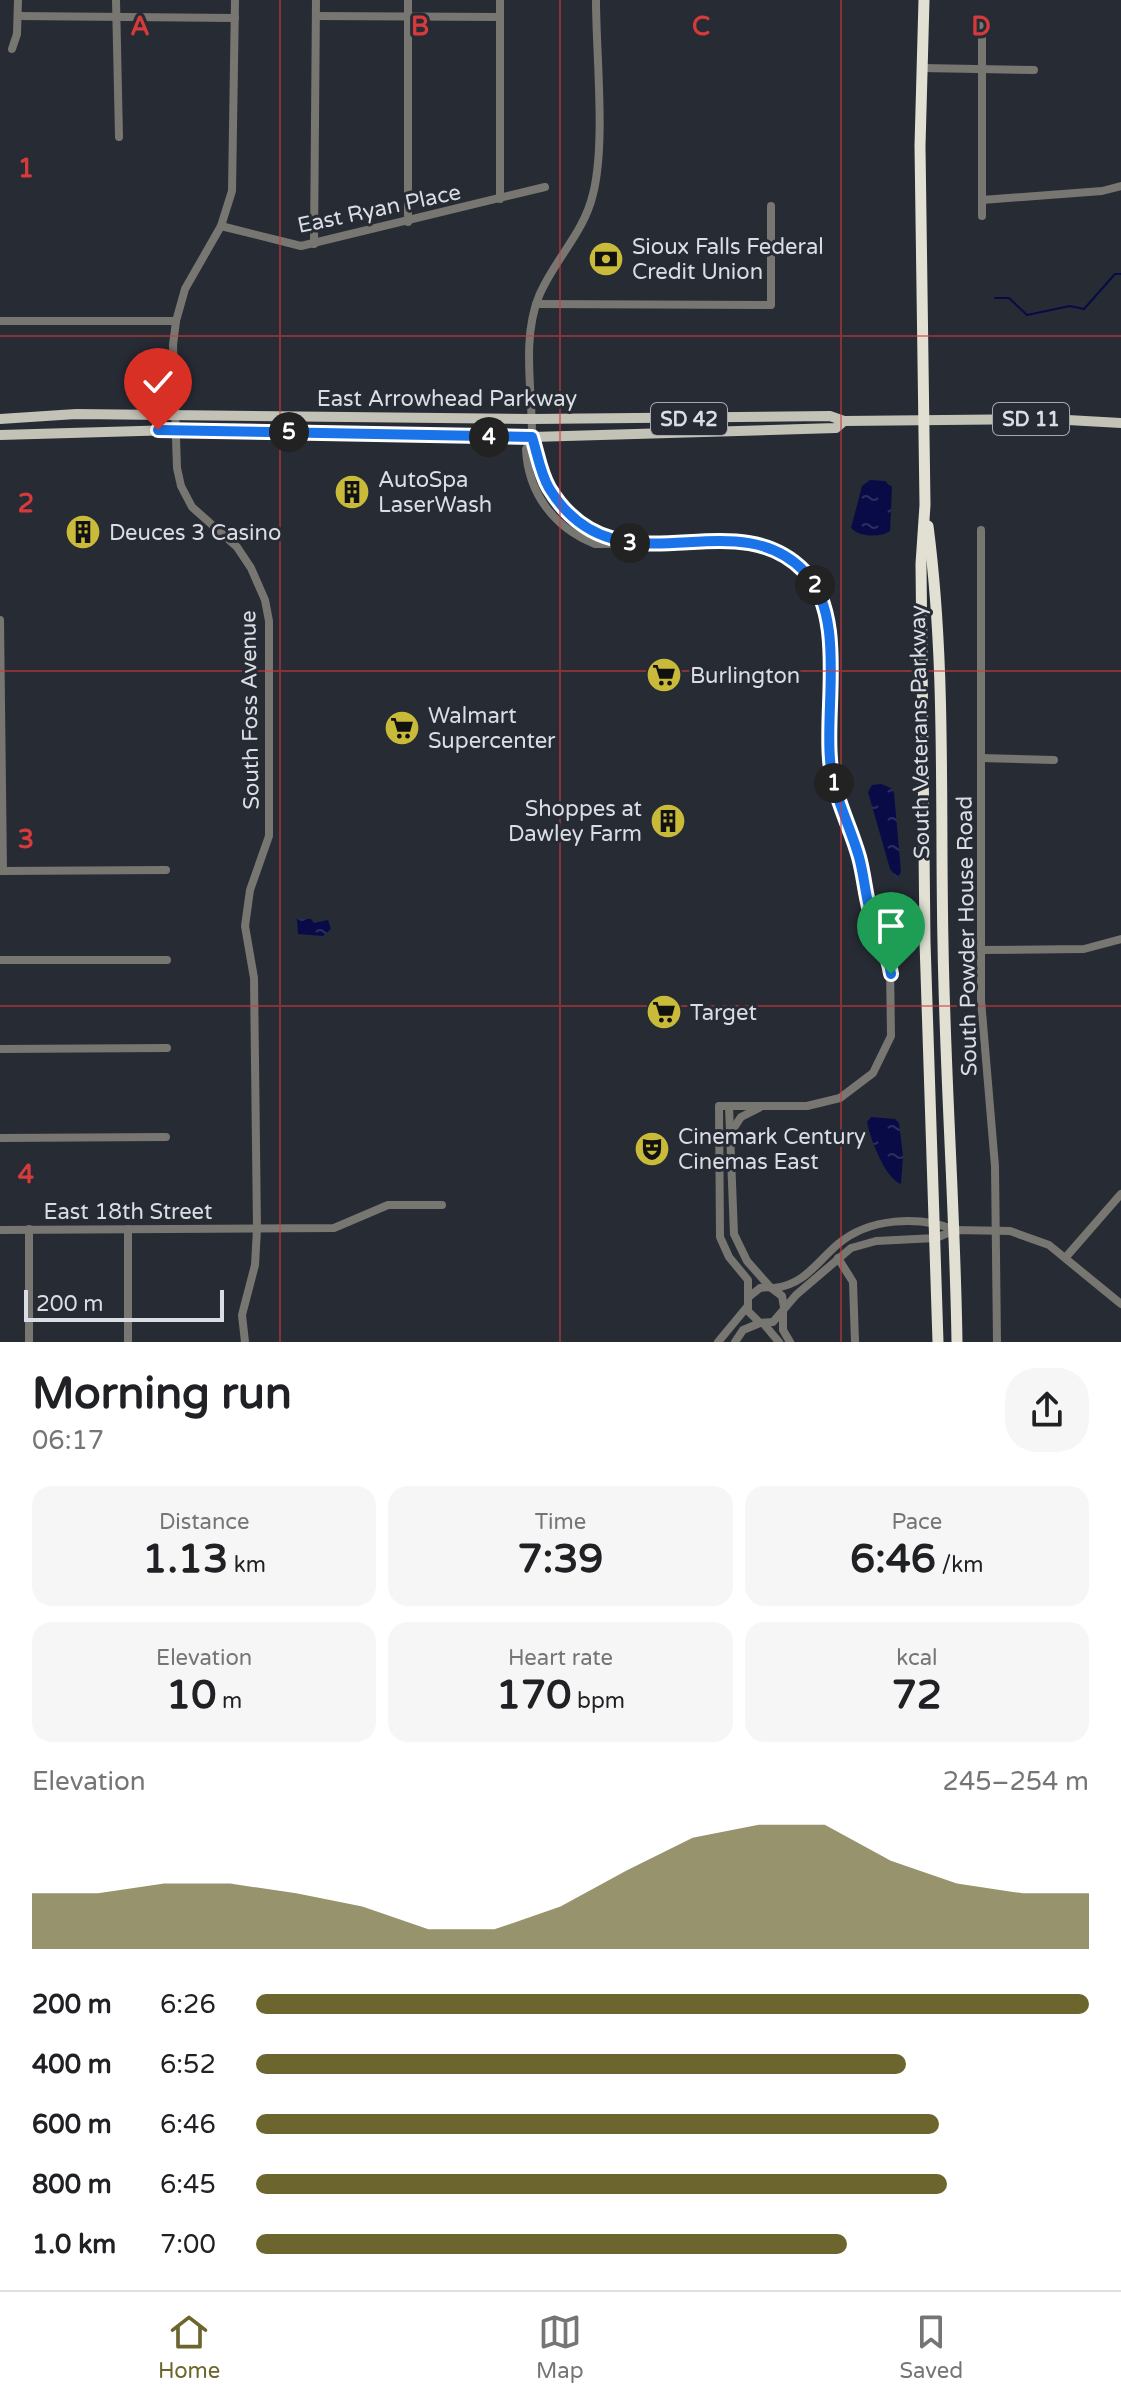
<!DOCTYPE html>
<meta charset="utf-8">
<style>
:root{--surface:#fff;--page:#f6f6f6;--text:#202124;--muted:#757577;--line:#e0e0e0;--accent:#6c662e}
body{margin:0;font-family:"Varela Round",sans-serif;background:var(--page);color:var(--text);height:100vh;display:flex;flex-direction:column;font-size:30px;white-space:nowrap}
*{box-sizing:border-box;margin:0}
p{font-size:26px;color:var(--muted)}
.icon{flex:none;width:44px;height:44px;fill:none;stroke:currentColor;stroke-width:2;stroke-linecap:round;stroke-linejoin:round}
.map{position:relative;height:1342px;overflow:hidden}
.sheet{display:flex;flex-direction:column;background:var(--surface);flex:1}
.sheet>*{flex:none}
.scale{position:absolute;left:24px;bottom:20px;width:200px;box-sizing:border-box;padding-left:8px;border:4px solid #dbdde4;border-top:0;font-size:22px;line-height:28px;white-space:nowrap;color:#dbdde4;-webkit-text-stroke:6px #272b34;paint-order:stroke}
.pin{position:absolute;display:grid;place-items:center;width:68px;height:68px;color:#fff;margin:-82px -34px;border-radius:50% 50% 50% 0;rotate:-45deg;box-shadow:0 0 8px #0007}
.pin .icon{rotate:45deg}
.km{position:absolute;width:40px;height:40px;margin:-20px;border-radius:50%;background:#222;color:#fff;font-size:22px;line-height:40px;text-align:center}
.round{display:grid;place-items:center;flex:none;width:84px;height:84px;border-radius:32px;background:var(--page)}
.head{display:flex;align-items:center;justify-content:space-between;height:136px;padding:0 32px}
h1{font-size:44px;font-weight:700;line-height:60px}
.stats{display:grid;grid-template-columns:repeat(3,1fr);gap:12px;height:136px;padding:8px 32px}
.stats div{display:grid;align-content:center;border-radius:20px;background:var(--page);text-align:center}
.stats b{font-size:40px;font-weight:700}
.stats small{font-size:22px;font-weight:400}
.stats p{font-size:22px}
.chart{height:224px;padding:16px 32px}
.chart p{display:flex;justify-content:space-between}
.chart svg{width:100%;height:144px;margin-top:8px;fill:var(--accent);opacity:.7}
ul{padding:0 32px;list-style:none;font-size:26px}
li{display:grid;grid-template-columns:128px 96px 1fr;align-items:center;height:60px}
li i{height:20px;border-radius:10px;background:var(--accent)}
.menu{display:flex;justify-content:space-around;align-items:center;height:112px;border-top:2px solid var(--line);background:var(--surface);font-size:22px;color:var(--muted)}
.menu a{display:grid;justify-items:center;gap:4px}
.menu .current{color:var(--accent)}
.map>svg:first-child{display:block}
.water{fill:url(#water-ripples)}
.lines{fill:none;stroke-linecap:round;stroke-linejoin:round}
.stream{stroke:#090b47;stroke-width:2}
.minor{stroke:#777671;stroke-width:8}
.major{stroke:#c3c2b7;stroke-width:10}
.highway{stroke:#e1e0d3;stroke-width:11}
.route-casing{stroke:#fff;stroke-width:16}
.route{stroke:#1a73e8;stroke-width:10}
.grid{fill:none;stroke:#d63a3b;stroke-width:2;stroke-opacity:0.55}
.labels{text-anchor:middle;stroke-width:6;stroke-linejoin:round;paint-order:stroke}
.shield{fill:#272b34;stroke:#a5a8af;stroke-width:2}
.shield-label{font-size:20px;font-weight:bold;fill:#dbdde4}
.street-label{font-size:22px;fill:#dbdde4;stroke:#272b34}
.poi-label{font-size:22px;fill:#dbdde4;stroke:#272b34;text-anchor:start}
.grid-label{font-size:26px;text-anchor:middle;font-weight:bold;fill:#d63a3b;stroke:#272b34;stroke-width:6;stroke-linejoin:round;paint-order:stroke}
</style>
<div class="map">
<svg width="1121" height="1342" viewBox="0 0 1121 1342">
<defs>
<pattern id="water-ripples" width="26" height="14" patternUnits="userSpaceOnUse" patternTransform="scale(2)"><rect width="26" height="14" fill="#090b47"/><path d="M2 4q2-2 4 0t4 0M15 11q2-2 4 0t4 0" fill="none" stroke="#2c2e61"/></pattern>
</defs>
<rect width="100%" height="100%" fill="#272b34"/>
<g class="water">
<path d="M870 480 885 481 892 487 890 531C880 538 859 537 851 528L862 486Z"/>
<path d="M881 784 891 788 894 793 901 872 897 878 890 869 868 792 872 785Z"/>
<path d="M297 919H311L314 923 328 920 331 929 323 936 298 934Z"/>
<path d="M871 1117 895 1119 899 1123 903 1156 901 1184C885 1179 870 1138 867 1122Z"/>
</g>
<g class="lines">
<path class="stream" d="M995 298H1009L1027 315 1070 306 1084 309 1115 274H1121"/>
<g class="minor">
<path d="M116 0 119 137"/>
<path d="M235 0 232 191 221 226 185 289 176 321 173 345 177 468 181 486 192 507 237 547 251 568 265 600 269 621V836L250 890 245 926 254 978 257 1229 255 1265 242 1315 245 1342"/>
<path d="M596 0C596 55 606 143 593 194 584 233 554 260 539 296 521 340 533 394 532 441L526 449C528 493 554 528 595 544L733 543 768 548 787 557 809 577 827 615 831 769 859 856 870 911 890 965 891 1036 873 1073 840 1098 807 1106H719L720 1237 729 1257 748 1280V1311L760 1323 773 1322 796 1295 851 1248 876 1241 936 1238 955 1230 1010 1231 1049 1245 1121 1304"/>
<path d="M18 16 235 18"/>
<path d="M316 16 500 17"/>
<path d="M12 49 17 34 18 0"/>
<path d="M922 68 1034 70"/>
<path d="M500 199V0"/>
<path d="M982 200 1102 191 1121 186"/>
<path d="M982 216V19"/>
<path d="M408 222V0"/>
<path d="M221 226 301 246 545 187"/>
<path d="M314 244 316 0"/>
<path d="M536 304 771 305V206"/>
<path d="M0 321H176"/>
<path d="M532 441C540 450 538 458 541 470 550 504 582 534 616 541"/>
<path d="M981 530V1000L995 1166 997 1342"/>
<path d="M0 620 3 871"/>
<path d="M981 758 1054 760"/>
<path d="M1 871 166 870"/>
<path d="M981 950 1084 949 1121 939"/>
<path d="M0 960H167"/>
<path d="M0 1049 167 1048"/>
<path d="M729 1106 734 1234 747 1261 770 1287"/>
<path d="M731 1132 741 1117 759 1108"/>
<path d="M0 1138 166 1137"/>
<path d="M29 1229V1342"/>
<path d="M128 1229V1342"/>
<path d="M0 1230 334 1228 388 1205H442"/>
<path d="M1066 1257 1121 1194"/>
<path d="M838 1258 853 1282 855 1342"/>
<path d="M774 1288C804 1285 816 1263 838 1244 869 1218 919 1215 955 1230"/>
<path d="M750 1296 760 1288 770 1287 782 1296 784 1307"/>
<path d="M783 1313V1330L790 1342"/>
<path d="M763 1323 779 1342"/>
<path d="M718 1342 747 1307"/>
<path d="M735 1342 743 1330 760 1323"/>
</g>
<g class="major">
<path d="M0 419 76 414 532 419 830 416 844 421 1050 419 1121 423"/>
<path d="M0 435 175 430 532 437 836 428 844 421"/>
</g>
<g class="highway">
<path d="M924 0 920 146 925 505 921 564 925 942 938 1342"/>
<path d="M928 526C946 664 940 803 943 943 945 1076 955 1209 957 1342"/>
</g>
</g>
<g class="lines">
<defs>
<path id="route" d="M158 430 532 437C537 452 540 473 549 488 616 598 732 497 804 571 846 614 825 704 830 759 832 793 850 825 859 857 864 875 865 893 870 911 876 932 888 951 891 974"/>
</defs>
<use href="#route" class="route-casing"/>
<use href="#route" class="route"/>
</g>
<path class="grid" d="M280 0V1342M560 0V1342M841 0V1342M0 336H1121M0 671H1121M0 1006H1121"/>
<defs>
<symbol id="bank-disc" viewBox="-11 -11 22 22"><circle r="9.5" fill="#c9ba3a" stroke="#272b34"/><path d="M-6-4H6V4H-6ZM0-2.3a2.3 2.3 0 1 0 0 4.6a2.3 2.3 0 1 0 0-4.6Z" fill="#111"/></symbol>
<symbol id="building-disc" viewBox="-11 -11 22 22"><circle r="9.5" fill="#c9ba3a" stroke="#272b34"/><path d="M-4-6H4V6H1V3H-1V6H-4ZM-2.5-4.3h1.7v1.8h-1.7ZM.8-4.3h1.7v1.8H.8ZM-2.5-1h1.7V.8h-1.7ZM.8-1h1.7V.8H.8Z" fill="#111"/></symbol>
<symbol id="supermarket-disc" viewBox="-11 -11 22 22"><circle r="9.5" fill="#c9ba3a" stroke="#272b34"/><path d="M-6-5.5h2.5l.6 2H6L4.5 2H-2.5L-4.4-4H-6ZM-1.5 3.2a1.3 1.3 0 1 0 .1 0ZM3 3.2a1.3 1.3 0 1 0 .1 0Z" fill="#111"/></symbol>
<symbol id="theatre-disc" viewBox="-11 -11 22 22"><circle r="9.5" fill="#c9ba3a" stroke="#272b34"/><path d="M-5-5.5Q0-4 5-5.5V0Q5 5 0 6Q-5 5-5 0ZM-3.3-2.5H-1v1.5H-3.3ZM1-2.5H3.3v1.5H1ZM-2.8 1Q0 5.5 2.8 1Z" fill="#111"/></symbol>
</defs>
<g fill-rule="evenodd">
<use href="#bank-disc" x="586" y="239" width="40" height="40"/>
<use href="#building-disc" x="332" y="472" width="40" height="40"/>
<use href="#building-disc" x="63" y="512" width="40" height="40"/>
<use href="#supermarket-disc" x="644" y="655" width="40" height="40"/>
<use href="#supermarket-disc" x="382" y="708" width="40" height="40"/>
<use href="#building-disc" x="648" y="801" width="40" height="40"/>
<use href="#supermarket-disc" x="644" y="992" width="40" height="40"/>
<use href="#theatre-disc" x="632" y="1129" width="40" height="40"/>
</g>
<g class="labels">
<g class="shield">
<rect x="651" y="403" width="76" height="32" rx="6"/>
<rect x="993" y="403" width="76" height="32" rx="6"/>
</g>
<g class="shield-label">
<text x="689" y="426">SD 42</text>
<text x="1031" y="426">SD 11</text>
</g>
<g class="street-label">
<text transform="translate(379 208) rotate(-12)" y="8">East Ryan Place</text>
<text x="447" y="406">East Arrowhead Parkway</text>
<text transform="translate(249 710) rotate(-91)" y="8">South Foss Avenue</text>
<text transform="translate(919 732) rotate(-91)" y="8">South Veterans Parkway</text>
<text transform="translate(966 936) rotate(-91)" y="8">South Powder House Road</text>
<text x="128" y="1219">East 18th Street</text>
</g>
<g class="poi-label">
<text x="632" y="254">Sioux Falls Federal<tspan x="632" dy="25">Credit Union</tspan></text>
<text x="378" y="487">AutoSpa<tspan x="378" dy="25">LaserWash</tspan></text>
<text x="109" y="540">Deuces 3 Casino</text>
<text x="690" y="683">Burlington</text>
<text x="428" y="723">Walmart<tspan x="428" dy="25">Supercenter</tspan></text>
<text x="642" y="816" text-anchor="end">Shoppes at<tspan x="642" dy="25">Dawley Farm</tspan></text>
<text x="690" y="1020">Target</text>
<text x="678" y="1144">Cinemark Century<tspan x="678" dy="25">Cinemas East</tspan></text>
</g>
</g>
<g class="grid-label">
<text x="140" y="35">A</text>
<text x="420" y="35">B</text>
<text x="701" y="35">C</text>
<text x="981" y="35">D</text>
<text x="26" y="177">1</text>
<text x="26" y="512">2</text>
<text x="26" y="848">3</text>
<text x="26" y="1183">4</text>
</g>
</svg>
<div class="scale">200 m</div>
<div class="pin" style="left:891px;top:974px;background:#1e9e55"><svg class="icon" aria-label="arrive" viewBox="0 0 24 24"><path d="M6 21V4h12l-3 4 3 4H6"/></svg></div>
<div class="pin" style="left:158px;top:430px;background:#d93025"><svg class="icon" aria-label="check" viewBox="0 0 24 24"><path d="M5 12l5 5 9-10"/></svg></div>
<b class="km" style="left:834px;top:783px">1</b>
<b class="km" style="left:815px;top:585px">2</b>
<b class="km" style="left:630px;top:543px">3</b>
<b class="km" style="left:489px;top:437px">4</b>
<b class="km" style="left:289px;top:432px">5</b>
</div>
<section class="sheet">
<div class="head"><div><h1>Morning run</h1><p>06:17</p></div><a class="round"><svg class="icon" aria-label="share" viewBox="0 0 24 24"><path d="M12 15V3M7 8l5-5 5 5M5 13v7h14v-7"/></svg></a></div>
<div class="stats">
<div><p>Distance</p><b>1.13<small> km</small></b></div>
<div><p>Time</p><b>7:39</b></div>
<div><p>Pace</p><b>6:46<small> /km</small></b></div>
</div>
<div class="stats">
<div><p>Elevation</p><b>10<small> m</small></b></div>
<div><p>Heart rate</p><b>170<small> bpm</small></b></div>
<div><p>kcal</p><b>72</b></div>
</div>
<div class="chart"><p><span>Elevation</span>245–254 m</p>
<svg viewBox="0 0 160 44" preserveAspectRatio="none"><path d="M0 44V27L10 27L20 24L30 24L40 27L50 31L60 38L70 38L80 31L90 20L100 10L110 6L120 6L130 17L140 24L150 27L160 27V44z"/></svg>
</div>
<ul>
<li><b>200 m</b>6:26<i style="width:100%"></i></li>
<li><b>400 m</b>6:52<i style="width:78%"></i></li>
<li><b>600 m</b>6:46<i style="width:82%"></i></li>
<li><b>800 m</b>6:45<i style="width:83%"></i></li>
<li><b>1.0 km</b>7:00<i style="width:71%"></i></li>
</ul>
</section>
<nav class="menu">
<a class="current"><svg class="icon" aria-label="home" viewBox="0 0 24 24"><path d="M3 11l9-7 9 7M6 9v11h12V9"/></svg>Home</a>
<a><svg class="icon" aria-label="map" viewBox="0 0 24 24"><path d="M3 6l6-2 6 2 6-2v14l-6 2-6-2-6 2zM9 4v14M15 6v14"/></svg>Map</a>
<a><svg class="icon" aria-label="saved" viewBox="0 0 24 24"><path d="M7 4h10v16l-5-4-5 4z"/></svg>Saved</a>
</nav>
